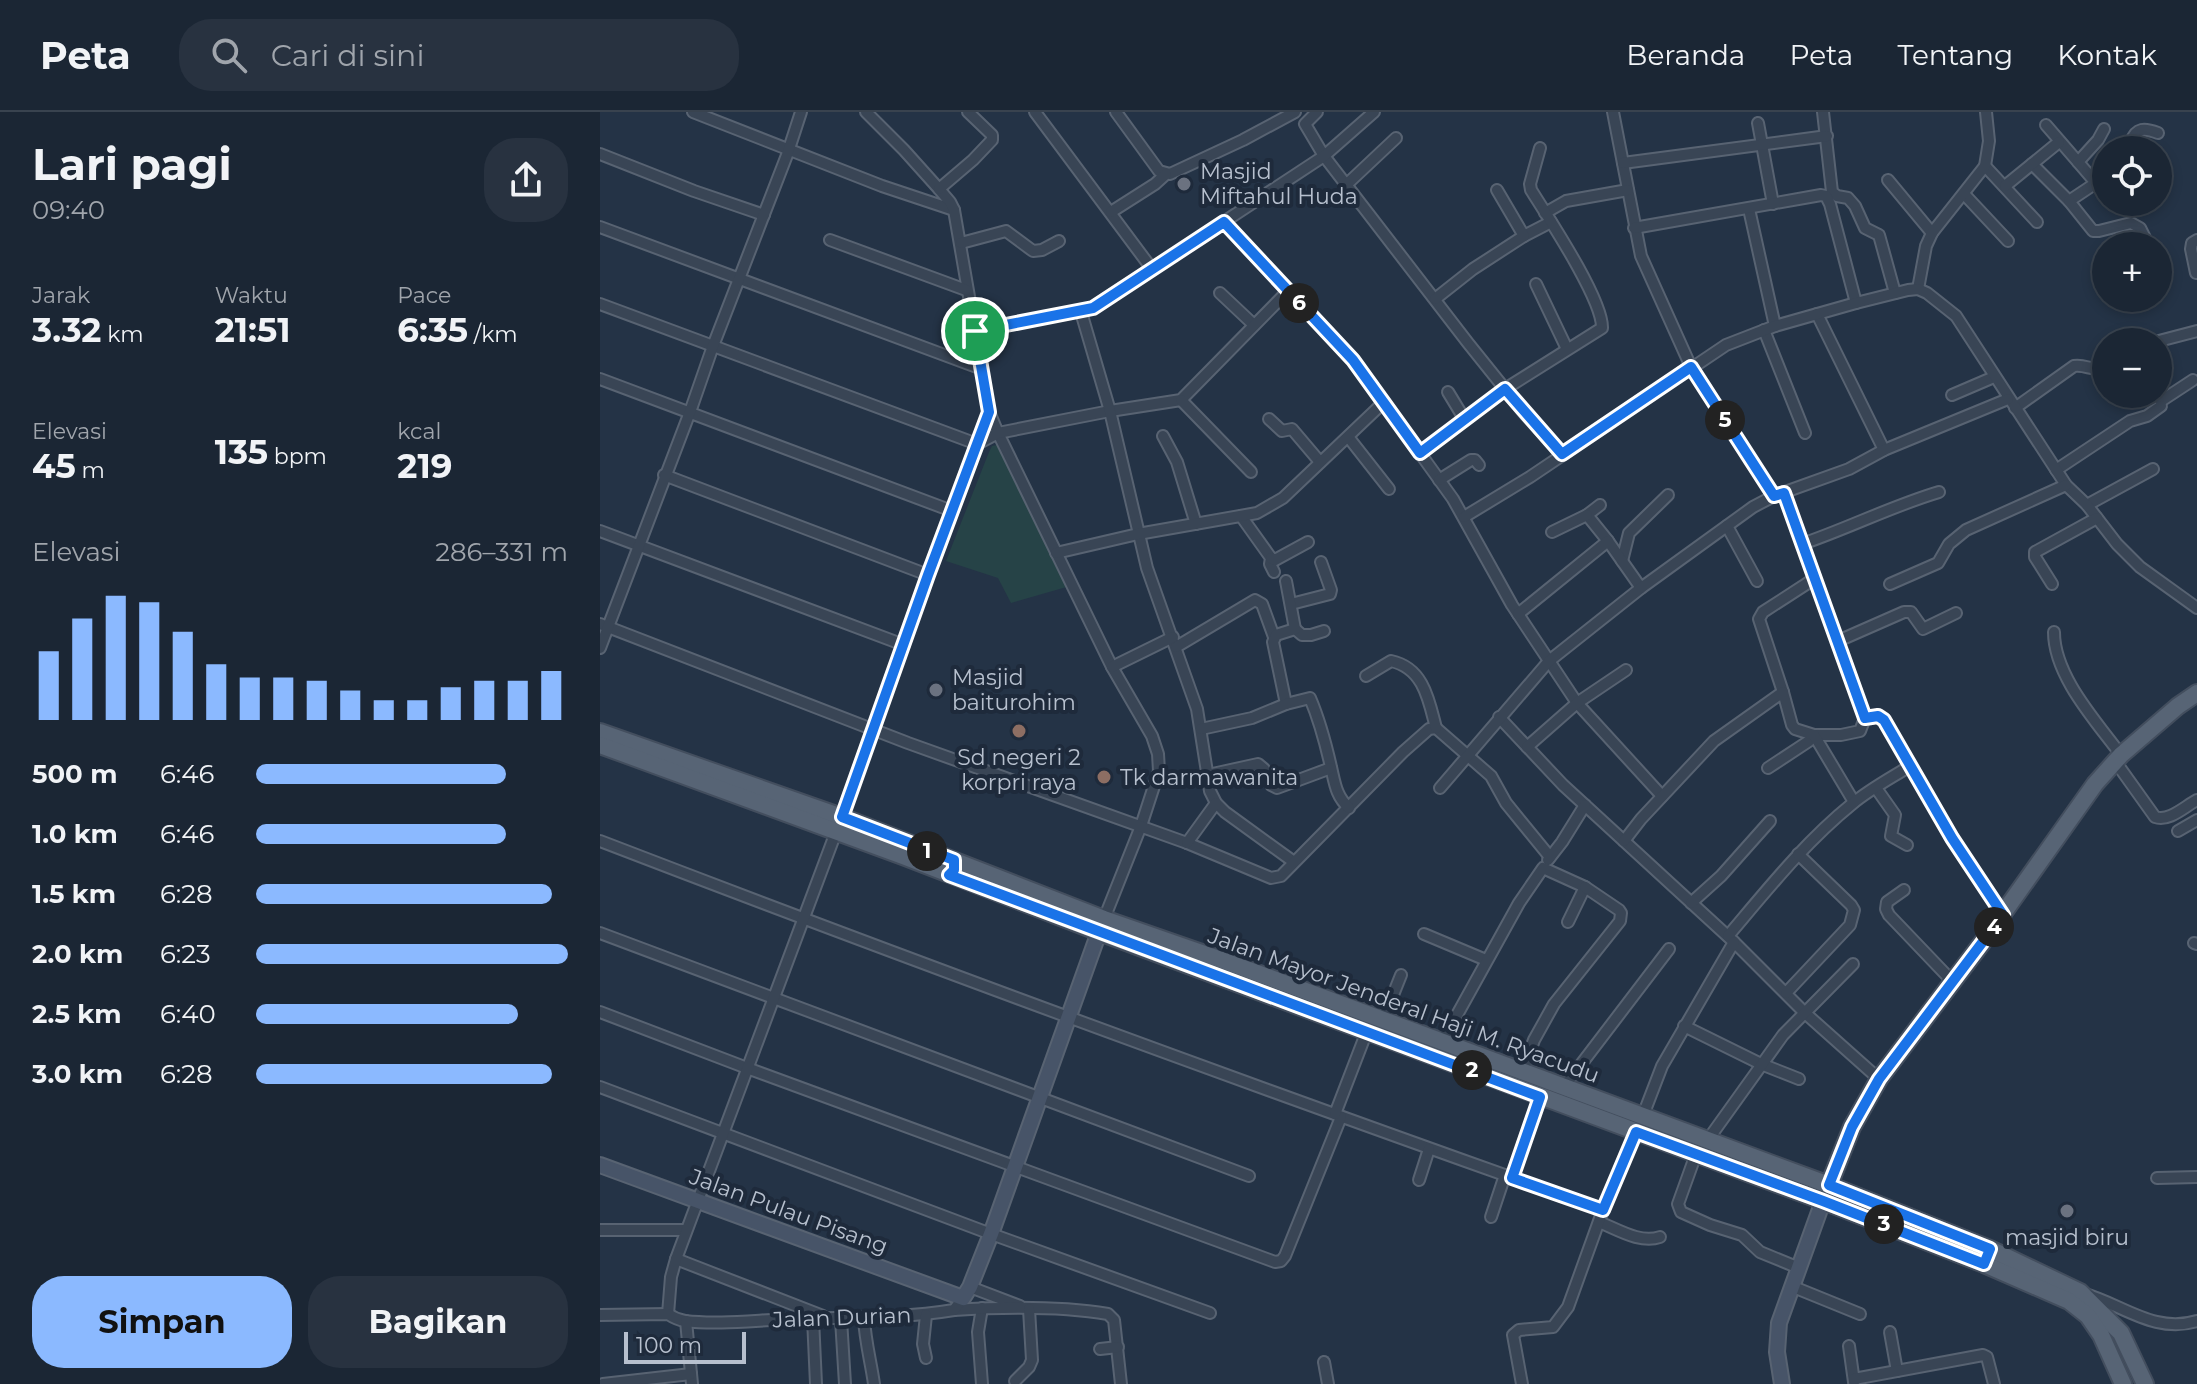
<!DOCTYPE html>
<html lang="id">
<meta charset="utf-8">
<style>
:root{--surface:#1b2634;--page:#283240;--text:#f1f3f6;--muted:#a0a5ac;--line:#39434f;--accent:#8bb9ff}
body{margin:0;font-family:Montserrat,sans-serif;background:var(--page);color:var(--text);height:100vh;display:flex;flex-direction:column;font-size:30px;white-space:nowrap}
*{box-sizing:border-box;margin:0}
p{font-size:26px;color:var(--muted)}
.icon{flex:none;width:44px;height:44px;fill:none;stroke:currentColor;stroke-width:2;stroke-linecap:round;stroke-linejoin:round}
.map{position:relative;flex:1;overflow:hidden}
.panel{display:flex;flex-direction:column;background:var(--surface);width:600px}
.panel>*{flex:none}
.fabs{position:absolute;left:1492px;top:24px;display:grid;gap:16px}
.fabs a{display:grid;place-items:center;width:80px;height:80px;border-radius:50%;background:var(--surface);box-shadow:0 4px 12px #0003,0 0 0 2px var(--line);font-size:40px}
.scale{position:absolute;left:24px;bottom:20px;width:122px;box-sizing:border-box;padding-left:8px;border:4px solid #b7c0ce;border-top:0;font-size:22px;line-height:28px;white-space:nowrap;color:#b7c0ce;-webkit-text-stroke:6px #1e2a3b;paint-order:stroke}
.pin{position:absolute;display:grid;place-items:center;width:68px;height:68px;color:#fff;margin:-34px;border:4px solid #fff;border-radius:50%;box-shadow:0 2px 8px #0007}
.km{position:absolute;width:40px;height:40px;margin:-20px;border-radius:50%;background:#222;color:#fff;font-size:22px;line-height:40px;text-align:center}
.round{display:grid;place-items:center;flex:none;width:84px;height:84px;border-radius:32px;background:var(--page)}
.summary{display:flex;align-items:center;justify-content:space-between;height:136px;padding:0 32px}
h1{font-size:44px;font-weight:700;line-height:60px}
.metrics{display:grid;grid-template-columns:repeat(3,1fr);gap:12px;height:136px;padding:8px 32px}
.metrics div{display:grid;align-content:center}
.metrics b{font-size:34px;font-weight:700}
.metrics small{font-size:22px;font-weight:400}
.metrics p{font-size:22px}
.chart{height:224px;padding:16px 32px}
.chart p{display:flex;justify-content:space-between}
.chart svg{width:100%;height:144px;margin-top:8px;stroke:var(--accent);stroke-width:6}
.action{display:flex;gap:16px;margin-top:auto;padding:16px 32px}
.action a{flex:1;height:92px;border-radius:32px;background:var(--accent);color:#111;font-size:32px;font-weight:700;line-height:92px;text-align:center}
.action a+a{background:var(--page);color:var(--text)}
ul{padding:0 32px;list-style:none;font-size:26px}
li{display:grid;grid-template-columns:128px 96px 1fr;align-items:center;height:60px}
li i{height:20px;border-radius:10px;background:var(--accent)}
header{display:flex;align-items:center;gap:48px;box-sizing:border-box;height:112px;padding:0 40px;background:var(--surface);border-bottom:2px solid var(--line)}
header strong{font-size:38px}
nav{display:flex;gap:44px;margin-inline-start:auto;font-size:28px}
.search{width:560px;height:72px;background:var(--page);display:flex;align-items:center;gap:20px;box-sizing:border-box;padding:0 28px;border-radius:32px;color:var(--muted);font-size:30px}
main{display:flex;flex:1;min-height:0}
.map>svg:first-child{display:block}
.green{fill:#264347}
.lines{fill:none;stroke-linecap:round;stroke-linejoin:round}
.street-casing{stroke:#586372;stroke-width:14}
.secondary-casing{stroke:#586372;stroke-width:18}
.primary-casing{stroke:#434e5e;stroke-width:20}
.street{stroke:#394555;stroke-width:10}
.secondary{stroke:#475468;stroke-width:14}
.primary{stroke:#576475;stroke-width:16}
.route-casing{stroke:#fff;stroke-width:16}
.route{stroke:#1a73e8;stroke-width:10}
.worship-dot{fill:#6b7280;stroke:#1e2a3b;stroke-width:3}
.education-dot{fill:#8d6e63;stroke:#1e2a3b;stroke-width:3}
.labels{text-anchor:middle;stroke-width:8;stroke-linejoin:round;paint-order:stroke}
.poi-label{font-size:22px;fill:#b7c0ce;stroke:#1e2a3b;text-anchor:start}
.street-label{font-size:22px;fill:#b7c0ce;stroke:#1e2a3b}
</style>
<header>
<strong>Peta</strong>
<div class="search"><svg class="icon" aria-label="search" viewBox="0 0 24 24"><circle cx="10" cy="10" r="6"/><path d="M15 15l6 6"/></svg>Cari di sini</div>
<nav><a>Beranda</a><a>Peta</a><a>Tentang</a><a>Kontak</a></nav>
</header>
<main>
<section class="panel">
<div class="summary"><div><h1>Lari pagi</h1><p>09:40</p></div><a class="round"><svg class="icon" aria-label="share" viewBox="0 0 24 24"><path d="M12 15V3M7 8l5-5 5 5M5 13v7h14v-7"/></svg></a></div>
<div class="metrics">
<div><p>Jarak</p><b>3.32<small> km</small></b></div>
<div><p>Waktu</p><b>21:51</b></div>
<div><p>Pace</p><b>6:35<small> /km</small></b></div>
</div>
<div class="metrics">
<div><p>Elevasi</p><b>45<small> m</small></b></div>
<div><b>135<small> bpm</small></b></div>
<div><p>kcal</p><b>219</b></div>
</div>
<div class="chart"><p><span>Elevasi</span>286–331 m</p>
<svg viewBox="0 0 160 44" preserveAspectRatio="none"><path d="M5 44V23M15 44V13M25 44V6M35 44V8M45 44V17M55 44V27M65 44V31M75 44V31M85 44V32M95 44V35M105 44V38M115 44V38M125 44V34M135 44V32M145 44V32M155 44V29"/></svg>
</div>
<ul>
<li><b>500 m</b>6:46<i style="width:80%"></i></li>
<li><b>1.0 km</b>6:46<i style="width:80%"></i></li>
<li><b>1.5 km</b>6:28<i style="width:95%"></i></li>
<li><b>2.0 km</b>6:23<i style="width:100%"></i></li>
<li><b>2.5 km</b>6:40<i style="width:84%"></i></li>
<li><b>3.0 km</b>6:28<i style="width:95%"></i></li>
</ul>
<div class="action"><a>Simpan</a><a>Bagikan</a></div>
</section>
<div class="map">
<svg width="1597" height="1272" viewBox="0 0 1597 1272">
<rect width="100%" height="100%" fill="#243346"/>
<path class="green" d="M397 333 402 336 470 474 411 491 398 466 346 449 389 340 392 334Z"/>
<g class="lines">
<defs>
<g id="street">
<path d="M93 0 282 74 354 98"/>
<path d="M266 0 304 38 339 77 350 90 354 98 389 300 398 321 512 555 552 624 558 642 559 659 555 671 541 714 504 807"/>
<path d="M435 0 552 157"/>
<path d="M516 0 559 59 570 62 643 28 695 0"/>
<path d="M717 0 705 12 724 44 868 231 925 302 962 342"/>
<path d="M1013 0 1041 144 1091 255 1174 384"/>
<path d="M1223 0 1232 80 1237 84 1248 86 1255 94 1265 116 1279 123 1295 181"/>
<path d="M1158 11 1173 92"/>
<path d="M1446 13 1478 50"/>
<path d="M1535 38 1531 30C1536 15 1545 16 1558 21"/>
<path d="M0 42 94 79 164 103"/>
<path d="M1023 51 1227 24"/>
<path d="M1432 52 1469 89 1496 71 1478 50 1498 28 1504 17"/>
<path d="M1385 54 1437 110"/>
<path d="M1288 68 1332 121"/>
<path d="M746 73 796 26"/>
<path d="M1405 74 1459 30"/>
<path d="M339 77 373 48 392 28V23L368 0"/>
<path d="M1364 82 1408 129"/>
<path d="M1469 89 1493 119H1499L1531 111 1540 116 1548 132"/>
<path d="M1149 97 1175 214"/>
<path d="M511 100 555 72 566 62"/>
<path d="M945 101 966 89 1028 78"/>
<path d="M624 110 753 248 853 387 912 493 977 591 1062 684"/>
<path d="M0 115 382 257"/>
<path d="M1034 116 1221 83 1226 84 1230 92 1256 191"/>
<path d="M924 124 951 110"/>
<path d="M230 128 366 178"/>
<path d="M361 131 406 119 433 139 442 138 459 129"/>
<path d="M1596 161 1591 137 1592 131 1597 128"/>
<path d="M936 172 967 237"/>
<path d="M1318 177 1326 134 1332 121 1385 54 1389 29 1386 0"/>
<path d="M620 181 654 213"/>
<path d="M835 187 873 157 924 124 897 78"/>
<path d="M0 192 377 332 398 321 510 299 581 288 687 180"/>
<path d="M481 200 510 299 547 456 597 597 610 679 616 691 625 700 694 750"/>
<path d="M1217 202 1284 338"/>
<path d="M1164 218 1205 321"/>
<path d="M375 219 493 196 724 44 774 0"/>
<path d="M1555 230 1597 219"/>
<path d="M0 267 352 399"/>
<path d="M848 280 865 308"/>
<path d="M1556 282 1561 289 1593 268"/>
<path d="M1352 283 1394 265"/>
<path d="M581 288 651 360"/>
<path d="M1415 296 1474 254C1486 252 1493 260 1506 256"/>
<path d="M669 307 682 319 692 317 720 350"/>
<path d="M563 324 577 350 596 412"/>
<path d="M749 326 789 377"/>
<path d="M820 341 905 277 1002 216C1003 188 948 105 931 78L930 72 940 36"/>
<path d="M1456 358 1530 309 1547 304 1561 294"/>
<path d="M64 363 328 463"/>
<path d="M839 368 871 348H875L879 353"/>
<path d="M1184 381 1265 606 1278 604 1284 608 1352 726 1403 803"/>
<path d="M1000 393 987 403 1008 429"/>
<path d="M1487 393 1553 357"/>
<path d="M641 404 671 446 670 452 674 460"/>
<path d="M864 405 930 365 1126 233 1175 214 1256 191 1308 178 1318 177 1327 181 1356 204 1466 373 1487 393 1517 432 1540 455 1597 496"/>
<path d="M1127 414 1157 469"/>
<path d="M0 419 304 533"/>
<path d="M952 420 987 403"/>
<path d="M1202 432C1249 416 1292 394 1339 380"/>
<path d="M456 441 538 422 657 401 683 386 784 290"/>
<path d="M671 446 675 448 708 430"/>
<path d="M1022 449 1029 421 1068 383"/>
<path d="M1290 472 1338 451 1349 432 1366 418 1466 373"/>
<path d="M1452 472 1435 445V440L1497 406"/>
<path d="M691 492 730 482 731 478 721 450"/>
<path d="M918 502 1008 429 1041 476"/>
<path d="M0 512 308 631 587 731 671 766 681 764 803 640 829 617 836 616 891 664 906 691 950 745"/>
<path d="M695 517 702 523H711L724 519"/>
<path d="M1454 520C1454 564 1496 609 1521 643"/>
<path d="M1238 529 1304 500H1311L1323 517 1356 501"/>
<path d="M576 535 655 488 662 492 674 525"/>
<path d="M0 536 90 300 113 234 187 43 201 0"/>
<path d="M512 555 573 525"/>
<path d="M766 564 791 549C824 556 829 589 836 616"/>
<path d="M1183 580 1159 507 1163 500 1214 467"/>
<path d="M686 592 673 530 676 523 695 517 686 469"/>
<path d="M899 605 963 673 1134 830 1205 901 1279 967"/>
<path d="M601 617 652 606 686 592 710 586C719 607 726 633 731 655 735 672 736 684 749 696"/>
<path d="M927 635 977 591 1026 558"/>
<path d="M1515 649 1555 705C1569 710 1584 695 1597 688"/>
<path d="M1168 656 1209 629 1214 623H1241L1260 619 1265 606"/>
<path d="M608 663 658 652 664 657 671 673 677 676 731 656"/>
<path d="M840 676 949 549 1041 476 1153 395 1174 384 1249 357 1284 338 1408 287"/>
<path d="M1276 676 1295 703 1291 724 1307 733"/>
<path d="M242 705 328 463 389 300"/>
<path d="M1578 719 1597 708"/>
<path d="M0 729C333 857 667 979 1003 1098"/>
<path d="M1024 729 1041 707 1114 629 1183 580 1192 613 1195 617 1214 623 1254 690"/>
<path d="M587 731 616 691"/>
<path d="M948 748 962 730 985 693"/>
<path d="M1304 778 1287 790 1286 797 1289 803 1353 870"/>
<path d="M1091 791 1121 764 1170 709"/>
<path d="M0 821 649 1064"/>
<path d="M824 822 886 848"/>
<path d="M1128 824C1167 778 1205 730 1252 692 1270 677 1291 666 1310 654"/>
<path d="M1594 831 1597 832"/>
<path d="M1186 881 1250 813 1254 798 1251 793 1198 742"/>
<path d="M0 900 147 956 675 1150 681 1149 685 1144 741 1005"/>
<path d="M783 908 801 863"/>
<path d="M1084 914 1161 952 1199 967"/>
<path d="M842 930 919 791 943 756 985 775 968 810"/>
<path d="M922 961 934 928 954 892 1020 809 1021 801 1019 798 985 775"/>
<path d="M0 975 383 1119 610 1201"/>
<path d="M963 976 1069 837"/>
<path d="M735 1002 767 919"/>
<path d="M1042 1006 1062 954 1134 830"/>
<path d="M1107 1029 1183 923 1253 852"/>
<path d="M1096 1042 1078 1092 1081 1100 1110 1113 1142 1123 1160 1140 1199 1156"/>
<path d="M912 1066 940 985"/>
<path d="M1557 1066 1597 1065"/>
<path d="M819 1068 829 1037"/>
<path d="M891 1105 905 1063"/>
<path d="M999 1110C1017 1117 1040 1132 1060 1125"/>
<path d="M0 1118H86"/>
<path d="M76 1147 223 1204"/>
<path d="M1191 1174 1260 1202"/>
<path d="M370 1175 420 1194"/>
<path d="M1485 1182C1523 1193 1555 1222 1597 1209"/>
<path d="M382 1196 378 1220 382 1272"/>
<path d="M354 1198C402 1195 460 1194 508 1202L514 1208 521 1272"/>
<path d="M68 1202 71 1165 76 1147 236 720"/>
<path d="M0 1203 68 1202C74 1206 79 1208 85 1209 119 1213 157 1208 192 1207 246 1205 300 1207 354 1198L363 1186"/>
<path d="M213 1206 216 1272"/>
<path d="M264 1206C265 1229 271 1250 274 1272"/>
<path d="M241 1207 245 1272"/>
<path d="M86 1209 92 1272"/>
<path d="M1290 1220 1297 1259"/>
<path d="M1249 1234 1254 1270"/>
<path d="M500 1237 518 1235"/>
<path d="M326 1246 323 1232 326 1203"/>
<path d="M724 1250 728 1272"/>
<path d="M1254 1267 1383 1243 1387 1245 1394 1272"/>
<path d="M415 1269 429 1255 432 1248 429 1197"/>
<path d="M3 1272 91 1262"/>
<path d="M922 1272 913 1223 919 1218 953 1215 968 1195 1003 1098 1036 1020"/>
</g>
<g id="secondary">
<path d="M0 1053 363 1186 370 1175 391 1122 499 820"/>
<path d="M1182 1272 1177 1240 1179 1211 1223 1089"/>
</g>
<g id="primary">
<path d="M0 620 242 705 504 807 619 847 1229 1073 1390 1137 1480 1180 1521 1221 1545 1272"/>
<path d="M0 633 303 744 499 820 1223 1089 1384 1152 1469 1189 1488 1204 1501 1223 1523 1272"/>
<path d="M1229 1073 1252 1015 1279 967 1382 831 1495 672 1521 643 1578 594 1597 581"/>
</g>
</defs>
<use href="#street" class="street-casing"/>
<use href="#secondary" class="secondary-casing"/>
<use href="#primary" class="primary-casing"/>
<use href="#street" class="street"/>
<use href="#secondary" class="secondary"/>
<use href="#primary" class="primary"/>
</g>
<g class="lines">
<defs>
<path id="route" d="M624 110 753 248 820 341 905 277 962 342 1091 255 1174 384 1184 381 1265 606 1278 604 1284 608 1352 726 1403 803 1279 967 1252 1015 1229 1073 1390 1137 1384 1152 1223 1089 1036 1020 1003 1098 912 1066 940 985 349 763 354 758V748L242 705 328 463 389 300 375 219 493 196Z"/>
</defs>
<use href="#route" class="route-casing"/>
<use href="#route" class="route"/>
</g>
<g class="worship-dot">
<circle cx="584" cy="72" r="8"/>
<circle cx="336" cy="578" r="8"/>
<circle cx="1467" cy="1099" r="8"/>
</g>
<g class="education-dot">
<circle cx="419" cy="619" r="8"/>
<circle cx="504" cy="665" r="8"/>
</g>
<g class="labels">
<g class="poi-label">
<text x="600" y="67">Masjid<tspan x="600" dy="25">Miftahul Huda</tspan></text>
<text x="352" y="573">Masjid<tspan x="352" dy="25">baiturohim</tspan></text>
<text x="419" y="653" text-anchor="middle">Sd negeri 2<tspan x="419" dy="25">korpri raya</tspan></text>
<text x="520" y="673">Tk darmawanita</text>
<text x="1467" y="1133" text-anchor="middle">masjid biru</text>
</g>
<g class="street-label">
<text transform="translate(804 893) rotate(20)" y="8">Jalan Mayor Jenderal Haji M. Ryacudu</text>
<text transform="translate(189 1099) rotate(20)" y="8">Jalan Pulau Pisang</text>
<text transform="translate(242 1205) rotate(-2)" y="8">Jalan Durian</text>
</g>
</g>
</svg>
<div class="fabs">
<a><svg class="icon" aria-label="locate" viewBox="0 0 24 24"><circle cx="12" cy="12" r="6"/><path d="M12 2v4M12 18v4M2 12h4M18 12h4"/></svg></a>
<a>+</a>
<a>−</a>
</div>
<div class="scale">100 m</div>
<div class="pin" style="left:375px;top:219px;background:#1e9e55"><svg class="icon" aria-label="arrive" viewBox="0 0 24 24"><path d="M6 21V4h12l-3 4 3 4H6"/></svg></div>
<b class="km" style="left:327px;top:739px">1</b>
<b class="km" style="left:872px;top:958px">2</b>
<b class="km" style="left:1284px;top:1112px">3</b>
<b class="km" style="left:1394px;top:815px">4</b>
<b class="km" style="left:1125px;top:308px">5</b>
<b class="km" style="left:699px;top:191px">6</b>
</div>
</main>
